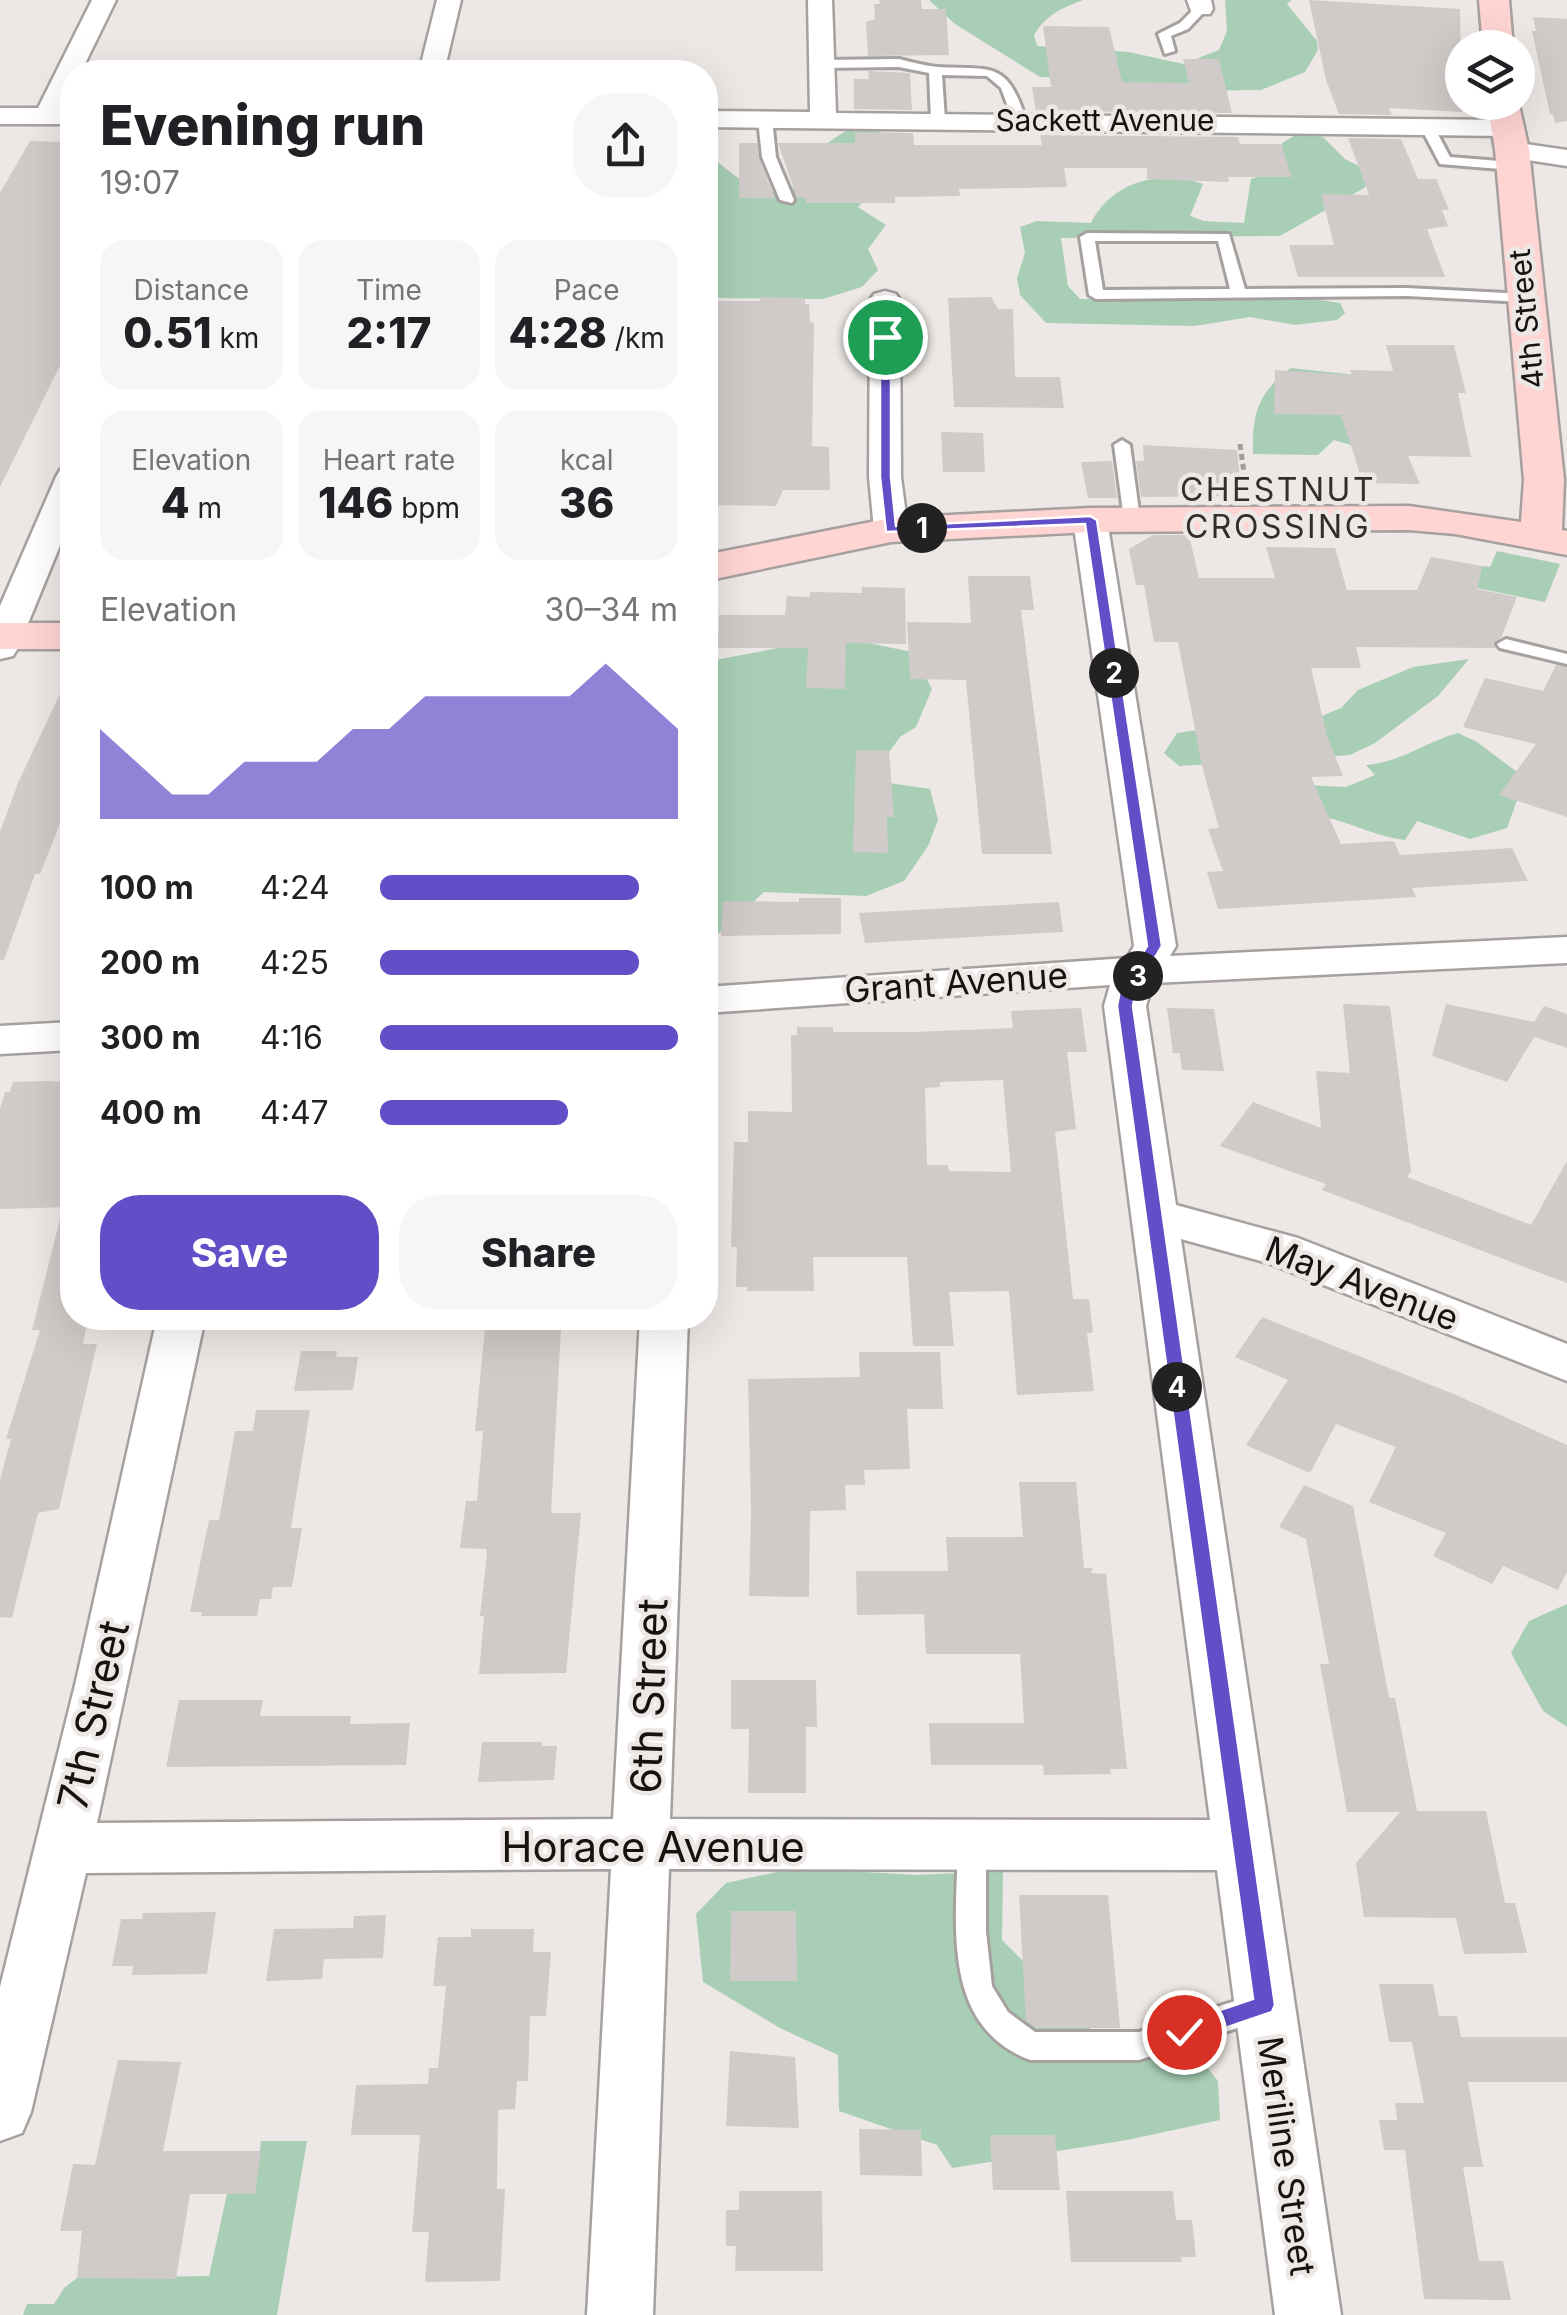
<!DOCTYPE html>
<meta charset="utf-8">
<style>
:root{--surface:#fff;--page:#f6f6f6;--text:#202124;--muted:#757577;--accent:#614fc7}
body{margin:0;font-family:Inter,sans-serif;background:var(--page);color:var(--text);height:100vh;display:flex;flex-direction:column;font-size:38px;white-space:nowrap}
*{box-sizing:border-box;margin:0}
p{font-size:32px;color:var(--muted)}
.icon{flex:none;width:55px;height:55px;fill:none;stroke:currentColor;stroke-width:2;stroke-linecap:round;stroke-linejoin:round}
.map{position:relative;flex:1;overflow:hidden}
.panel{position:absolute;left:60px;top:60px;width:658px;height:1270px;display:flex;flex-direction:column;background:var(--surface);border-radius:40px;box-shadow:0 10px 40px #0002}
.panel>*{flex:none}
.controls{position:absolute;left:1445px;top:30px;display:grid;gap:20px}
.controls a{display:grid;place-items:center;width:90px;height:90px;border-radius:50%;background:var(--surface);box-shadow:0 10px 40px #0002;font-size:50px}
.pin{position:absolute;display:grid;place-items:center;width:85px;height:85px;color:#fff;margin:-42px;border:5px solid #fff;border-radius:50%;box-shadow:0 2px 10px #0007}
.km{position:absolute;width:50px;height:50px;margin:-25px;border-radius:50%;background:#222;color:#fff;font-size:28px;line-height:50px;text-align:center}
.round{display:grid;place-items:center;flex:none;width:105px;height:105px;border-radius:40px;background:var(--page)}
.head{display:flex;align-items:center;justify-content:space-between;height:170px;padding:0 40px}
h1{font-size:55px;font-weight:800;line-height:75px}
.stats{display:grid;grid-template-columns:repeat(3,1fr);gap:15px;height:170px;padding:10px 40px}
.stats div{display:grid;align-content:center;border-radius:25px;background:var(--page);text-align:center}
.stats b{font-size:42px;font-weight:800}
.stats small{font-size:28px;font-weight:400}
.stats p{font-size:28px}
.chart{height:280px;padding:20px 40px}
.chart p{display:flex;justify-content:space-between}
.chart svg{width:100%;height:180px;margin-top:10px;fill:var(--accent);opacity:.7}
.cta{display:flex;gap:20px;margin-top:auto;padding:20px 40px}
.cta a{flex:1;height:115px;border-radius:40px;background:var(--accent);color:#fff;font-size:40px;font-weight:800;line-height:115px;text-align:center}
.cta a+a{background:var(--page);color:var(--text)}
ul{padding:0 40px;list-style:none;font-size:32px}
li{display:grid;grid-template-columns:160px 120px 1fr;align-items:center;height:75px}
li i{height:25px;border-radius:12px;background:var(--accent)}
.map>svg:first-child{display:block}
.green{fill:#a8cfb5}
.building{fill:#d0cac8;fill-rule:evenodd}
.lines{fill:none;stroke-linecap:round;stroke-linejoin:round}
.lane-casing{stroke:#a6a09e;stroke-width:6}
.street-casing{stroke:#a6a09e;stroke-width:5}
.secondary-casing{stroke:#a6a09e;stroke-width:5}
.path{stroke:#a09d9a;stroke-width:5;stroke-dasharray:6 4;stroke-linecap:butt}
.lane{fill:#fff;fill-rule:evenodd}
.street{fill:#fff;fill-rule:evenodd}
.secondary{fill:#ffd5d4;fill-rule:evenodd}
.route{fill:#614fc7;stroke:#fff;stroke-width:2.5}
.labels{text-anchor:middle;stroke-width:9;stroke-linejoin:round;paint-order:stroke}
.far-street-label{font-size:30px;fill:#141312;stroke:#ede8e5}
.far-neighbourhood-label{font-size:32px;letter-spacing:2.5px;fill:#322e2c;stroke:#ede8e5}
.street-label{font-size:35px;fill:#141312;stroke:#ede8e5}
.near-street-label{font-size:42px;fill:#141312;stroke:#ede8e5}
</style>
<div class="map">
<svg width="1567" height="2315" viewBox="0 0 1567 2315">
<rect width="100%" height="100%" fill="#ede8e5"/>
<g class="green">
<path d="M929 0H1083C1062 8 1046 15 1034 35L1037 46 1129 52 1183 64 1219 50 1227 31 1225 0H1292L1287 4 1317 41 1318 50 1305 72 1261 90 1175 91 1102 79 1040 77 955 24Z"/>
<path d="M846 131H880L883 137 874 190 858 207 886 225 868 249 878 270 862 287 823 299 716 298 705 290V151C733 175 753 195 791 192 801 164 821 145 846 131Z"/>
<path d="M1299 133 1323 137 1345 159 1377 175 1364 188 1280 236 1061 238 1068 286 1080 299 1308 298 1340 303 1345 313 1337 320 1295 325 1250 317 1195 326 1046 323 1020 295 1017 278 1025 253 1020 227 1037 221 1091 223C1111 182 1162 168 1203 184L1190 216 1204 221 1244 223 1251 179 1275 171 1282 143Z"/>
<path d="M1291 368 1375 377 1361 448 1334 440 1318 455 1253 454C1252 414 1258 392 1291 368Z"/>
<path d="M1497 551 1560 564 1545 602 1477 588 1482 566 1490 567Z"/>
<path d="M816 632 912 652 932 689 916 727 900 737 869 780 930 789 938 820 928 846 904 881 866 896 764 892 705 946V662L788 646Z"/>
<path d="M1469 659 1438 696 1375 743 1350 755 1179 766 1164 753 1177 733 1282 718 1319 717 1341 708 1358 690 1413 667Z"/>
<path d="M1458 733 1477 742 1525 778 1507 828 1470 839 1417 821 1405 840C1378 837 1356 825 1329 818L1306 785 1346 787 1375 775 1366 765C1402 762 1425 742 1458 733Z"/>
<path d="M1567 1604V1727L1543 1711 1511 1653 1529 1621Z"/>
<path d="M796 1868 916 1875 1003 1871 1002 1940 1101 2039 1196 2053 1218 2081 1220 2120 1127 2140 952 2168 937 2145 839 2111 838 2055 780 2028 703 1982 696 1914 726 1883Z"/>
<path d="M261 2141H307L277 2315H23L27 2304H54L64 2288 77 2278 209 2276 227 2194H255Z"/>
</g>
<g class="building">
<path d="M879 0H921L922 9H946L949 55 868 56 866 22 875 19 874 4H880Z"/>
<path d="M1309 0 1460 9 1462 112 1389 108 1392 115 1339 114 1326 80Z"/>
<path d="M1533 17 1567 19V121L1555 123 1553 114H1550L1532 31H1536Z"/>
<path d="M1043 26 1109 27 1122 82 1189 83 1183 59H1219L1232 113 1036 111 1032 87H1051Z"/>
<path d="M868 71 910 73 912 110 854 109V79H869Z"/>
<path d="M855 132 913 133 914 145H1042L1040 135 1238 137 1240 144H1281L1292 177H1228L1229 182 1147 179V168H1064L1067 187 959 189 960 196 895 197V203H806V198H797L778 143H855Z"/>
<path d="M1348 138 1401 139 1418 179H1436L1449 210H1442L1448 226 1427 229 1445 277H1298L1289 245H1334L1321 194 1369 195Z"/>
<path d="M30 141 65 142 62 146H72V341L0 487V193Z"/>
<path d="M739 143H757L759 158 775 198H739Z"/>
<path d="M761 297 805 298V304H809L810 322 814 323 812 446 829 447 830 490H783L776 506 705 505 707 301H760Z"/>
<path d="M991 297 998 309H1013L1015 377H1060L1064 408 954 407 948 298Z"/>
<path d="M1386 345H1454L1466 393H1458L1471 457 1408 456 1420 484 1363 483 1341 415 1274 414 1275 370 1352 375 1350 370 1393 371Z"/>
<path d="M941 432 983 433 985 472H943Z"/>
<path d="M1143 445 1237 450 1242 496 1141 497 1136 461H1144Z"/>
<path d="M1112 461 1117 498H1088L1081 462Z"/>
<path d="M1153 535H1189L1199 578H1275L1266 547 1335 548 1347 590H1417L1431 557 1482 566 1477 589 1517 597 1501 638 1493 643 1496 648 1356 647 1361 668H1311L1327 736 1343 776 1311 777 1341 844 1394 841 1400 855 1512 848 1528 881 1412 888 1416 897 1218 909 1207 872 1223 871 1208 829 1219 828 1203 770 1178 642H1154L1144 585H1136L1129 549Z"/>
<path d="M968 576H1030L1034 610H1021L1052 854H982L966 680 910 679 907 622 971 623Z"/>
<path d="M862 587 905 588 906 644 846 643 845 689 806 688 808 648H718L719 615H785L787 596 810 597V592L862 593Z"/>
<path d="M1556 665 1567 667V817L1499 795 1536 744 1463 727 1485 678 1543 691Z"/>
<path d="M72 668V763L62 793H72L40 874H35L4 960H0V832L18 783Z"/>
<path d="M856 750H889L894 817H887L888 853 853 852Z"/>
<path d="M799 898H841V934L721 936 723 901 799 902Z"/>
<path d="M1059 902 1063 932 865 943 859 913Z"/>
<path d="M1343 1004 1390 1006 1411 1171 1407 1177 1531 1225 1567 1161V1283L1322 1190 1326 1184 1220 1146 1253 1102 1321 1128 1316 1071 1350 1073Z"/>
<path d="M1446 1004 1534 1022 1544 1006 1567 1014V1048L1534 1037 1507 1082 1432 1056Z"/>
<path d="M1081 1008 1087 1052H1067L1076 1129 1055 1132 1073 1299H1089L1093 1333H1087L1094 1391 1017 1395 1009 1291 949 1292 954 1346H913L907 1257H813L814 1291H747V1287H736L737 1247H731L734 1142H748V1111L792 1112 791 1035H797V1027H833V1032H914L1013 1028 1011 1011ZM1003 1080 1011 1172 949 1171 948 1165H927L925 1088 940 1087V1082Z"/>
<path d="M1167 1008 1214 1009 1224 1071 1182 1070 1180 1053H1173Z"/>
<path d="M48 1081 72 1083V1207L0 1209V1109L5 1092H10L13 1082Z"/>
<path d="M61 1215 72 1216V1318H88L83 1344H97L59 1509 38 1513 12 1618 0 1617V1480L11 1439H6L40 1330H32Z"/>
<path d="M1262 1317 1456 1395 1567 1445V1572L1558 1590 1503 1566 1492 1584 1433 1556 1446 1533 1369 1502 1396 1447 1336 1424 1310 1473 1246 1445 1288 1380 1235 1357Z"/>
<path d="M486 1318H546L545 1328H561L551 1513H581L566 1673 479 1674 484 1616H480L487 1555 486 1549 460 1548 466 1501H477L483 1431H475Z"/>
<path d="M301 1351H337L336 1357H358L353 1390 294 1391Z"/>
<path d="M859 1352H940L943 1409H907L910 1469 864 1470 865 1485H845L846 1510 810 1511 809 1597 749 1596 751 1512 748 1379 860 1377Z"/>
<path d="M256 1410H310L291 1528H302L292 1587H273L271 1599H260L257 1616H201L202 1612H190L209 1520H219L235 1431H253Z"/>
<path d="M1019 1482H1076L1084 1568H1093L1091 1573 1106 1574 1127 1769H1110L1111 1774 1044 1775 1043 1765H931L929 1723H1024L1020 1654H926L924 1614 857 1615 856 1571H948L946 1537H1023Z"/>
<path d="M1304 1485 1353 1506 1389 1698H1395L1417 1811H1486L1505 1903H1515L1527 1953 1464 1954 1456 1918 1364 1917 1356 1863 1400 1812H1347L1320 1664H1329L1306 1539 1279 1527Z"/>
<path d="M731 1680H816L817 1727H806V1793H748L749 1729H731Z"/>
<path d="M179 1700H263L260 1716H351L350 1724 410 1723 406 1765 166 1767Z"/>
<path d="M482 1742H542V1746H557L554 1780 478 1782Z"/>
<path d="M1019 1895H1108L1120 2028H1036L1026 2021Z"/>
<path d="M731 1911H796L797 1981H730Z"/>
<path d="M216 1912 207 1974 132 1975 133 1966H112L121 1919H142L143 1913Z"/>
<path d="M386 1915 383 1958 324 1959 322 1979 266 1981 274 1929 353 1928 354 1916Z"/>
<path d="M471 1929H534L533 1952H551L546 2016H530L528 2081H517L515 2109 498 2110 497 2189H505L500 2281 425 2282 429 2232H412L420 2135H351L356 2085 428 2084 429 2068H438L446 1986H433L438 1937H471Z"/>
<path d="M1379 1984H1433L1439 2016H1457L1461 2037H1567V2082H1468L1483 2167H1463L1479 2261H1503L1511 2300 1424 2299 1405 2150H1384L1379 2120H1397L1395 2103H1424L1412 2042H1389Z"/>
<path d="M730 2051 795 2057 799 2128 726 2126Z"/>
<path d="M118 2060 181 2062 163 2151H261L255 2194H190L176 2279 77 2278 82 2231H60L73 2164 95 2165Z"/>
<path d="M859 2129 921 2130 922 2176 860 2175Z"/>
<path d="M990 2135H1055L1060 2190H993Z"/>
<path d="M739 2191H822L823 2271H735L736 2246H726V2210H739Z"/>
<path d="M1066 2191H1173L1176 2220H1192L1196 2257H1181L1182 2262H1071Z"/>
</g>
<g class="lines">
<defs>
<g id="lane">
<path d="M1197 6 1207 9 1188 29 1171 36 1175 51 1165 54 1158 34 1180 23Z"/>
<path d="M899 59C912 62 925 66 938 67 992 70 1007 60 1026 120L1014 123 1001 88 987 76 942 75 945 120 938 124 931 120 929 73 899 67 822 68 816 64 822 60Z"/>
<path d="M765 115 772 119 776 157 794 200 792 203 780 200 762 157 758 119Z"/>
<path d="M1421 121H1431L1450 157 1512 162 1519 166 1512 170 1440 164 1419 124Z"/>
<path d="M1087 233 1229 234 1245 289 1407 288 1525 294 1532 298 1525 302 1407 296 1096 299 1089 295 1080 237ZM1095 241H1218L1230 289 1103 290Z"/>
<path d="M1122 440 1130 445 1140 519 1132 524 1124 519 1114 445Z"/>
<path d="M1506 639 1567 654V664L1500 648 1497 644Z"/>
<path d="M972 1835 982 1838 986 1847V1931L992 1986 1008 2012 1035 2032H1139L1263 1992 1274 1996 1278 2006 1274 2016 1139 2060H1030C941 2026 956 1924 958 1847L962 1838Z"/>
</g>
<g id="street">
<path d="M92 0H116L81 72H72V91L64 108H72V124H0V108H38Z"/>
<path d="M437 0H461L444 72H419Z"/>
<path d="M808 0H832L836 113 1506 120 1519 128 1506 136 705 127V111L810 112Z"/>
<path d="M1187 0H1211L1213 9 1210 14H1192Z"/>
<path d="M1512 142 1567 150V166L1502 156 1498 150Z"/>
<path d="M885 291 896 294 900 300 901 477 908 530 903 537H879L874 530 869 477 870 300 874 294Z"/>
<path d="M72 467V516L18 648 13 656 0 659V606L56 477 60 470Z"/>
<path d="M1090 510 1102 513 1107 520 1176 946 1170 956 1567 937V963L1153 983 1146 1006 1176 1205 1298 1238 1567 1344V1381L1268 1263 1181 1239 1341 2315H1275L1217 1870 669 1869 653 2315H587L611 1869 86 1873 31 2112 22 2133 0 2141V1987L76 1681 157 1318H205L97 1823 613 1819 640 1318H688L670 1819 1210 1820 1104 1006 1110 985 705 1013V987L1127 958 1134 946 1073 520 1078 513Z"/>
<path d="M72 1022V1050L0 1054V1026Z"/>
</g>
<g id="secondary">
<path d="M1479 0H1509L1513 48H1483Z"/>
<path d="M1518 100 1529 150 1564 480 1562 530 1567 531V555L1455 534 1409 530 1090 532 891 542 705 581V555L891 518 1090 508 1409 506 1521 522 1524 480 1495 150 1487 102Z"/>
<rect x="0" y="623" width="72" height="26"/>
</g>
</defs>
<use href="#lane" class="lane-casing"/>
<use href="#street" class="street-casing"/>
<use href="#secondary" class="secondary-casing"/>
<path class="path" d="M1240 444 1246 487"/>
<use href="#lane" class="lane"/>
<use href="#street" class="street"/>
<use href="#secondary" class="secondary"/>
</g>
<path class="route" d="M885 334 891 337V477L896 526 1090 516 1097 520 1162 946 1136 990 1133 1006 1275 2005 1272 2012 1184 2042 1176 2039 1173 2032 1176 2025 1253 1999 1117 1006 1120 990 1147 946 1085 524 886 532 880 477V337Z"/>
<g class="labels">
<g class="far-street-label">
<text x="1105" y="131">Sackett Avenue</text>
<text transform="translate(1527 319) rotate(-96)" y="10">4th Street</text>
</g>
<g class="far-neighbourhood-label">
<text x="1278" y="501">CHESTNUT<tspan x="1278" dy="37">CROSSING</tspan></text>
</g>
<g class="street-label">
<text transform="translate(956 983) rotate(-4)" y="12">Grant Avenue</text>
<text transform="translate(1362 1284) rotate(21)" y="12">May Avenue</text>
<text transform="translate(1286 2156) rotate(82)" y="12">Meriline Street</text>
</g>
<g class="near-street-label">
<text transform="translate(649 1696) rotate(-88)" y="15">6th Street</text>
<text transform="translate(93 1715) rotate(-77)" y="15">7th Street</text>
<text x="653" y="1862">Horace Avenue</text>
</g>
</g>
</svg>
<div class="controls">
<a><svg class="icon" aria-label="layers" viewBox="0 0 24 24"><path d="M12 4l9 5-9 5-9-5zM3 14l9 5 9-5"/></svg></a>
</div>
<div class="pin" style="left:885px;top:337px;background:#1e9e55"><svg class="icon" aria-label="arrive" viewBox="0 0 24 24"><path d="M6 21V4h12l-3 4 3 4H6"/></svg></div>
<div class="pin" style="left:1184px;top:2032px;background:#d93025"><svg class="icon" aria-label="check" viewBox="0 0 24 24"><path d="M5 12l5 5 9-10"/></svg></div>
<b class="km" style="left:922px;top:528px">1</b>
<b class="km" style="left:1114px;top:673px">2</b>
<b class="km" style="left:1138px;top:976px">3</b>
<b class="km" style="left:1177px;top:1387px">4</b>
<section class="panel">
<div class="head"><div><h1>Evening run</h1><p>19:07</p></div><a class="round"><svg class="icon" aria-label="share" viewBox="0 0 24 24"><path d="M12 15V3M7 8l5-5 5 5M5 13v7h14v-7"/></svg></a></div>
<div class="stats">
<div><p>Distance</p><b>0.51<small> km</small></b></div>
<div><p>Time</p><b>2:17</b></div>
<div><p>Pace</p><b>4:28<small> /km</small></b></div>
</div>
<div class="stats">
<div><p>Elevation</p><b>4<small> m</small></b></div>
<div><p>Heart rate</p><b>146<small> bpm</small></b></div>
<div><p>kcal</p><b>36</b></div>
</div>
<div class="chart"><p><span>Elevation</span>30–34 m</p>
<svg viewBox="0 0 160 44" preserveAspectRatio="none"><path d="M0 44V22L10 30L20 38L30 38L40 30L50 30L60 30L70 22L80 22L90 14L100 14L110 14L120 14L130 14L140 6L150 14L160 22V44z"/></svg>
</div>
<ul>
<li><b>100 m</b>4:24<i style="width:87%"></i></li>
<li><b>200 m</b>4:25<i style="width:87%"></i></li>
<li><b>300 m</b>4:16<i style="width:100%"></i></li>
<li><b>400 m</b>4:47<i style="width:63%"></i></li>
</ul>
<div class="cta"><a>Save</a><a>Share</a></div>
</section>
</div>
